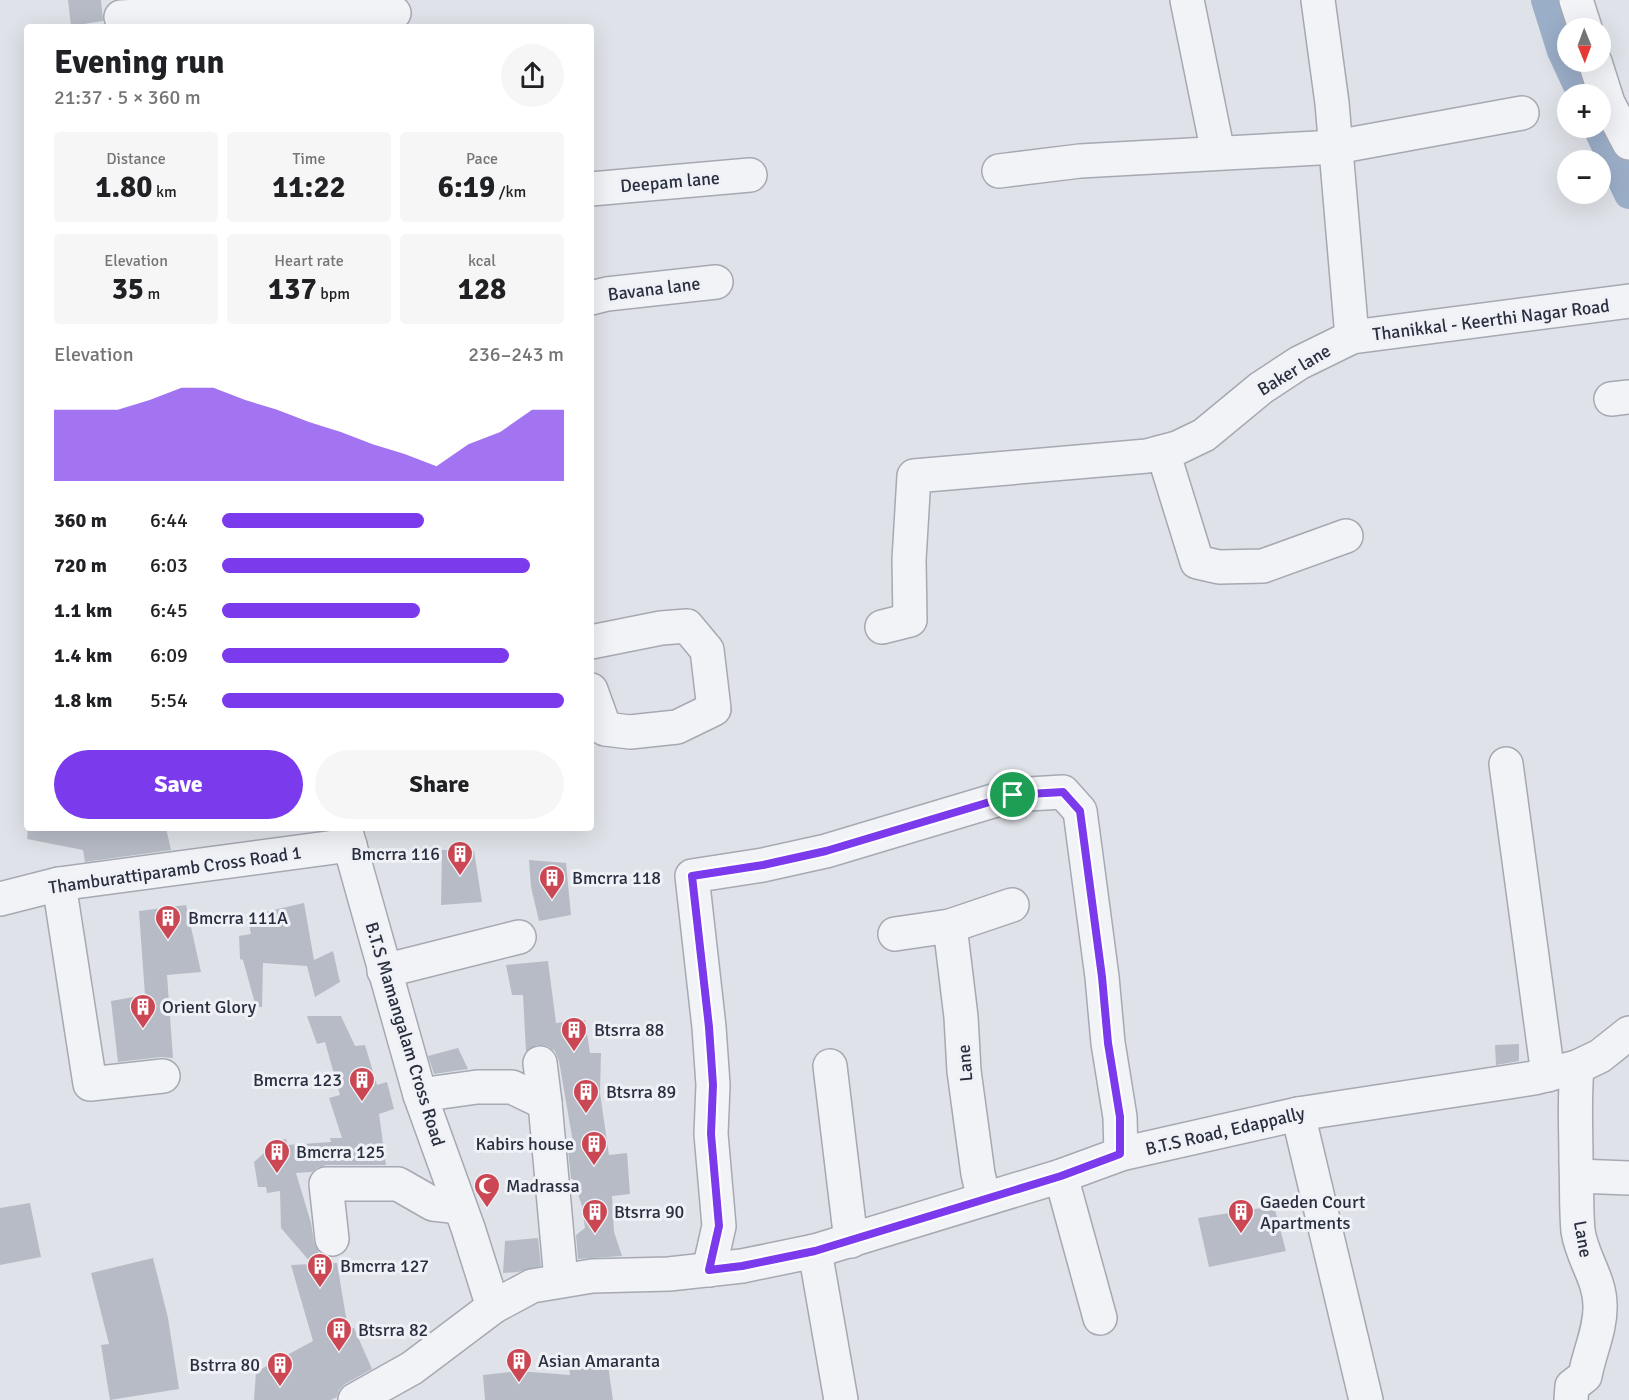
<!DOCTYPE html>
<meta charset="utf-8">
<style>
:root{--surface:#fff;--page:#f6f6f6;--text:#202124;--muted:#757577;--accent:#7c3aed}
body{margin:0;font-family:Signika,sans-serif;background:var(--page);color:var(--text);height:100vh;display:flex;flex-direction:column;font-size:22px;white-space:nowrap}
*{box-sizing:border-box;margin:0}
p{font-size:20px;color:var(--muted)}
.icon{flex:none;width:33px;height:33px;fill:none;stroke:currentColor;stroke-width:2;stroke-linecap:round;stroke-linejoin:round}
.map{position:relative;flex:1;overflow:hidden}
.drawer{position:absolute;left:24px;top:24px;width:570px;height:807px;display:flex;flex-direction:column;background:var(--surface);border-radius:6px;box-shadow:0 6px 24px #0002}
.drawer>*{flex:none}
.needle{width:39px;rotate:179deg}
.controls{position:absolute;left:1557px;top:18px;display:grid;gap:12px}
.controls a{display:grid;place-items:center;width:54px;height:54px;border-radius:50%;background:var(--surface);box-shadow:0 6px 24px #0002;font-size:30px}
.pin{position:absolute;display:grid;place-items:center;width:51px;height:51px;color:#fff;margin:-26px;border:3px solid #fff;border-radius:50%;box-shadow:0 2px 6px #0007}
.round{display:grid;place-items:center;flex:none;width:63px;height:63px;border-radius:32px;background:var(--page)}
.overview{display:flex;align-items:center;justify-content:space-between;height:102px;padding:0 30px}
h1{font-size:33px;font-weight:700;line-height:45px}
.stats{display:grid;grid-template-columns:repeat(3,1fr);gap:9px;height:102px;padding:6px 30px}
.stats div{display:grid;align-content:center;border-radius:6px;background:var(--page);text-align:center}
.stats b{font-size:30px;font-weight:700}
.stats small{font-size:16px;font-weight:400}
.stats p{font-size:16px}
.chart{height:168px;padding:12px 30px}
.chart p{display:flex;justify-content:space-between}
.chart svg{width:100%;height:108px;margin-top:6px;fill:var(--accent);opacity:.7}
.button{display:flex;gap:12px;margin-top:auto;padding:12px 30px}
.button a{flex:1;height:69px;border-radius:36px;background:var(--accent);color:#fff;font-size:24px;font-weight:700;line-height:69px;text-align:center}
.button a+a{background:var(--page);color:var(--text)}
ul{padding:0 30px;list-style:none;font-size:20px}
li{display:grid;grid-template-columns:96px 72px 1fr;align-items:center;height:45px}
li i{height:15px;border-radius:8px;background:var(--accent)}
.map>svg:first-child{display:block}
.lines{fill:none;stroke-linecap:round;stroke-linejoin:round}
.canal{stroke:#9baec8;stroke-width:30}
.building{fill:#b7bbc5}
.minor-casing{stroke:#a5a9b2;stroke-width:36}
.minor{stroke:#f2f3f7;stroke-width:33}
.route-casing{stroke:#fff;stroke-width:12}
.route{stroke:#7c3aed;stroke-width:8}
.labels{text-anchor:middle;stroke-width:6;stroke-linejoin:round;paint-order:stroke}
.street-label{font-size:18px;fill:#292f3f;stroke:#eff1f6}
.poi-label{font-size:18px;fill:#292f3f;stroke:#eff1f6;text-anchor:start}
</style>
<div class="map">
<svg width="1629" height="1400" viewBox="0 0 1629 1400">
<rect width="100%" height="100%" fill="#dfe2e8"/>
<g class="lines">
<g class="canal">
<path d="M1546 0 1562 51 1582 94"/>
<path d="M1598 128 1629 194"/>
</g>
</g>
<g class="building">
<path d="M68 0H101L103 21 71 26Z"/>
<path d="M28 828H166L171 850 85 862 83 850 27 839Z"/>
<path d="M442 850 474 851 482 902 441 905Z"/>
<path d="M529 860 566 863 571 915 539 921 531 887Z"/>
<path d="M304 903 314 960 333 951 340 982 315 997 307 966 263 963 262 1007H256L243 960 240 959 239 936 251 934 247 916Z"/>
<path d="M186 905 201 972 167 975 173 1058 161 1057 118 1062 111 1001 145 995 139 911Z"/>
<path d="M548 961 556 1023 585 1020 590 1053H601L600 1093 609 1155 627 1153 630 1194 612 1196 614 1232 622 1256 578 1259 576 1235 585 1228 582 1206 573 1179H571L568 1150 574 1148 559 1061 555 1051 547 1046 537 1045 526 1052 523 995H512L506 965Z"/>
<path d="M307 1016H341L355 1046 365 1045 377 1085 387 1082 394 1109 379 1114 386 1165H326L317 1168 312 1172 296 1173 311 1223 314 1242 324 1264 337 1263 348 1329 354 1328 372 1369 345 1384 339 1390 337 1397 331 1400H254L256 1372 313 1341 291 1265 312 1264 281 1228 280 1191 267 1193 266 1187H258L254 1162 272 1146H279V1140L286 1139 288 1145 331 1142 330 1138H342L329 1098 340 1095 325 1042 317 1044Z"/>
<path d="M1519 1044V1061L1496 1065 1495 1045Z"/>
<path d="M458 1048 468 1069 434 1074 428 1056Z"/>
<path d="M30 1203 41 1257 0 1265V1208Z"/>
<path d="M1274 1206 1286 1251 1209 1267 1198 1218Z"/>
<path d="M538 1238 541 1266 518 1272 503 1273 505 1241Z"/>
<path d="M153 1258 168 1318 179 1389 110 1400 101 1345 109 1344 91 1273Z"/>
<path d="M608 1365 613 1400H485L483 1375 518 1371 570 1375 569 1367Z"/>
</g>
<g class="lines">
<defs>
<g id="minor">
<path d="M1187 0 1218 153"/>
<path d="M1318 0 1332 103 1352 337"/>
<path d="M1576 0 1585 28"/>
<path d="M121 17 231 11 394 13"/>
<path d="M1595 62 1608 103 1629 143"/>
<path d="M999 171 1080 161 1336 147 1522 113"/>
<path d="M591 189 750 175"/>
<path d="M591 298 607 294 716 282"/>
<path d="M1611 399 1629 397"/>
<path d="M1163 452 1197 562 1219 567 1263 566 1346 536"/>
<path d="M882 627 910 620 909 560 914 476 1147 456 1177 448 1204 435 1261 388 1299 363 1352 337 1629 301"/>
<path d="M591 642 661 628 687 626 707 650 714 709 677 727 630 732 605 729 591 690"/>
<path d="M1506 764 1548 1075"/>
<path d="M345 828 420 1095 468 1228 493 1307"/>
<path d="M59 884 90 1084 163 1076"/>
<path d="M0 899 59 884 350 845"/>
<path d="M950 926 961 1017 964 1071 978 1174 984 1199"/>
<path d="M895 934 950 926 1012 905"/>
<path d="M384 971 519 937"/>
<path d="M540 1063 545 1103"/>
<path d="M830 1066 851 1241"/>
<path d="M420 1095 477 1087H512L545 1103 561 1280"/>
<path d="M1298 1114 1366 1400"/>
<path d="M1061 1176 1100 1318"/>
<path d="M1577 1176 1629 1178"/>
<path d="M332 1239 326 1184H398L433 1204 460 1207"/>
<path d="M815 1251 841 1400"/>
<path d="M709 1270 719 1226 711 1134 713 1085 709 1027 692 876 763 865 826 851 1013 795 1063 792 1080 811 1102 977 1108 1043 1120 1117 1121 1154"/>
<path d="M355 1400 412 1368 493 1307 532 1286 592 1276 669 1274 742 1266 815 1251 1061 1176 1121 1154 1298 1114 1534 1078 1577 1067 1600 1056 1629 1033"/>
<path d="M1571 1400 1572 1386 1585 1376C1589 1353 1601 1329 1600 1305 1600 1279 1582 1258 1578 1231 1576 1209 1577 1185 1576 1163 1576 1129 1574 1100 1577 1067"/>
</g>
</defs>
<use href="#minor" class="minor-casing"/>
<use href="#minor" class="minor"/>
</g>
<g class="lines">
<defs>
<path id="route" d="M1063 792 1080 811 1102 977 1108 1043 1120 1117V1154L1061 1176 815 1251 742 1266 709 1270 719 1226 711 1134 713 1085 709 1027 692 876 763 865 826 851 1013 795Z"/>
</defs>
<use href="#route" class="route-casing"/>
<use href="#route" class="route"/>
</g>
<defs>
<symbol id="building-pin" viewBox="-11 -11 22 30"><path d="M0 17L-7.5 6A9.5 9.5 0 1 1 7.5 6Z" fill="#cb4753" stroke="#eff1f6"/><path d="M-4-6H4V6H1V3H-1V6H-4ZM-2.5-4.3h1.7v1.8h-1.7ZM.8-4.3h1.7v1.8H.8ZM-2.5-1h1.7V.8h-1.7ZM.8-1h1.7V.8H.8Z" fill="#fff"/></symbol>
<symbol id="mosque-pin" viewBox="-11 -11 22 30"><path d="M0 17L-7.5 6A9.5 9.5 0 1 1 7.5 6Z" fill="#cb4753" stroke="#eff1f6"/><path d="M3.5-4.9A6 6 0 1 0 3.5 4.9A5 5 0 1 1 3.5-4.9Z" fill="#fff"/></symbol>
</defs>
<g fill-rule="evenodd">
<use href="#building-pin" x="445" y="839" width="30" height="40"/>
<use href="#building-pin" x="537" y="863" width="30" height="40"/>
<use href="#building-pin" x="153" y="903" width="30" height="40"/>
<use href="#building-pin" x="128" y="992" width="30" height="40"/>
<use href="#building-pin" x="559" y="1015" width="30" height="40"/>
<use href="#building-pin" x="347" y="1065" width="30" height="40"/>
<use href="#building-pin" x="571" y="1077" width="30" height="40"/>
<use href="#building-pin" x="579" y="1129" width="30" height="40"/>
<use href="#building-pin" x="262" y="1137" width="30" height="40"/>
<use href="#mosque-pin" x="472" y="1171" width="30" height="40"/>
<use href="#building-pin" x="580" y="1197" width="30" height="40"/>
<use href="#building-pin" x="1226" y="1197" width="30" height="40"/>
<use href="#building-pin" x="305" y="1251" width="30" height="40"/>
<use href="#building-pin" x="324" y="1315" width="30" height="40"/>
<use href="#building-pin" x="504" y="1346" width="30" height="40"/>
<use href="#building-pin" x="265" y="1350" width="30" height="40"/>
</g>
<g class="labels">
<g class="street-label">
<text transform="translate(670 182) rotate(-5)" y="6">Deepam lane</text>
<text transform="translate(654 289) rotate(-7)" y="6">Bavana lane</text>
<text transform="translate(1491 320) rotate(-7)" y="6">Thanikkal - Keerthi Nagar Road</text>
<text transform="translate(1294 370) rotate(-31)" y="6">Baker lane</text>
<text transform="translate(175 870) rotate(-8)" y="6">Thamburattiparamb Cross Road 1</text>
<text transform="translate(405 1034) rotate(73)" y="6">B.T.S Mamangalam Cross Road</text>
<text transform="translate(965 1063) rotate(-95)" y="6">Lane</text>
<text transform="translate(1225 1131) rotate(-13)" y="6">B.T.S Road, Edappally</text>
<text transform="translate(1583 1239) rotate(80)" y="6">Lane</text>
</g>
<g class="poi-label">
<text x="440" y="860" text-anchor="end">Bmcrra 116</text>
<text x="572" y="884">Bmcrra 118</text>
<text x="188" y="924">Bmcrra 111A</text>
<text x="162" y="1013">Orient Glory</text>
<text x="594" y="1036">Btsrra 88</text>
<text x="342" y="1086" text-anchor="end">Bmcrra 123</text>
<text x="606" y="1098">Btsrra 89</text>
<text x="574" y="1150" text-anchor="end">Kabirs house</text>
<text x="296" y="1158">Bmcrra 125</text>
<text x="506" y="1192">Madrassa</text>
<text x="1260" y="1208">Gaeden Court<tspan x="1260" dy="21">Apartments</tspan></text>
<text x="614" y="1218">Btsrra 90</text>
<text x="340" y="1272">Bmcrra 127</text>
<text x="358" y="1336">Btsrra 82</text>
<text x="538" y="1367">Asian Amaranta</text>
<text x="260" y="1371" text-anchor="end">Bstrra 80</text>
</g>
</g>
</svg>
<div class="controls">
<a><svg class="needle" viewBox="-14 -14 28 28"><path d="M0-13l5 13h-10z" fill="#e53935"/><path d="M0 13l5-13h-10z" fill="#757577"/></svg></a>
<a>+</a>
<a>−</a>
</div>
<div class="pin" style="left:1013px;top:795px;background:#1e9e55"><svg class="icon" aria-label="arrive" viewBox="0 0 24 24"><path d="M6 21V4h12l-3 4 3 4H6"/></svg></div>
<section class="drawer">
<div class="overview"><div><h1>Evening run</h1><p>21:37 · 5 × 360 m</p></div><a class="round"><svg class="icon" aria-label="share" viewBox="0 0 24 24"><path d="M12 15V3M7 8l5-5 5 5M5 13v7h14v-7"/></svg></a></div>
<div class="stats">
<div><p>Distance</p><b>1.80<small> km</small></b></div>
<div><p>Time</p><b>11:22</b></div>
<div><p>Pace</p><b>6:19<small> /km</small></b></div>
</div>
<div class="stats">
<div><p>Elevation</p><b>35<small> m</small></b></div>
<div><p>Heart rate</p><b>137<small> bpm</small></b></div>
<div><p>kcal</p><b>128</b></div>
</div>
<div class="chart"><p><span>Elevation</span>236–243 m</p>
<svg viewBox="0 0 160 44" preserveAspectRatio="none"><path d="M0 44V15L10 15L20 15L30 11L40 6L50 6L60 11L70 15L80 20L90 24L100 29L110 33L120 38L130 29L140 24L150 15L160 15V44z"/></svg>
</div>
<ul>
<li><b>360 m</b>6:44<i style="width:59%"></i></li>
<li><b>720 m</b>6:03<i style="width:90%"></i></li>
<li><b>1.1 km</b>6:45<i style="width:58%"></i></li>
<li><b>1.4 km</b>6:09<i style="width:84%"></i></li>
<li><b>1.8 km</b>5:54<i style="width:100%"></i></li>
</ul>
<div class="button"><a>Save</a><a>Share</a></div>
</section>
</div>
